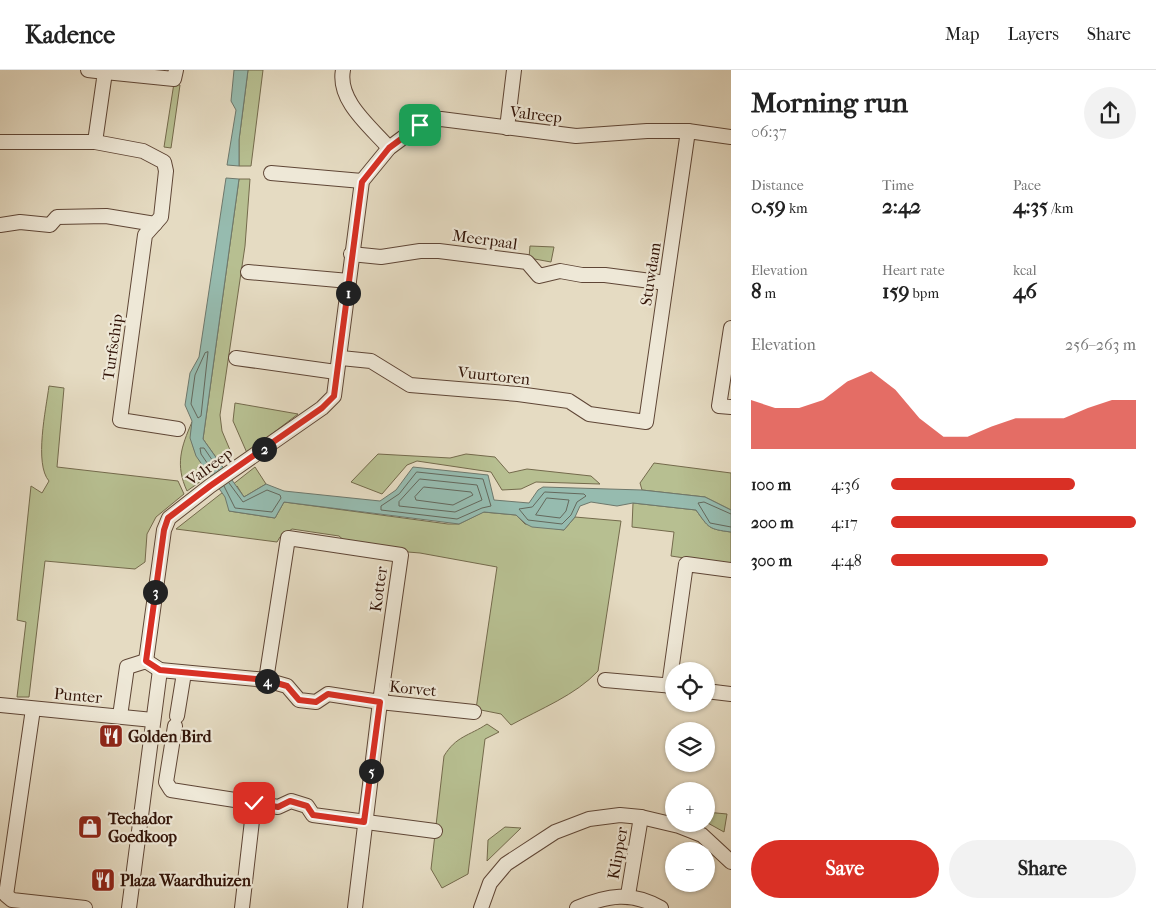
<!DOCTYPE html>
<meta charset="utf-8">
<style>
:root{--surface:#fff;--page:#f2f2f2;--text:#222;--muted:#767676;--line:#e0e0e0;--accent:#d93025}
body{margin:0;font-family:"IM FELL French Canon",serif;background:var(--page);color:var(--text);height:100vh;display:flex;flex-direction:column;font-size:19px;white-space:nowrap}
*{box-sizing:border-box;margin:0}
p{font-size:16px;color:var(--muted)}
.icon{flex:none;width:28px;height:28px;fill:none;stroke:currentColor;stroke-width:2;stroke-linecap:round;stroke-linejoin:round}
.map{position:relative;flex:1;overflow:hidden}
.side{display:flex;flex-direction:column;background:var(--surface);width:425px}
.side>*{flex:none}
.buttons{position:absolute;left:665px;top:592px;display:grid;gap:10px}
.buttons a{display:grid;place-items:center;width:50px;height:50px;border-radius:50%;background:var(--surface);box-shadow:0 1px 4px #0004;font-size:25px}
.pin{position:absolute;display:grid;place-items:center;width:42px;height:42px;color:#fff;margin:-21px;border-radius:10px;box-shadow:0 2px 8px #0006}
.km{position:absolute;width:25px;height:25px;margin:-12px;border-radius:50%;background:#222;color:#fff;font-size:14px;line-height:25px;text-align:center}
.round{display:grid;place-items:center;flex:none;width:52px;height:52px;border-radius:26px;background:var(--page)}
.head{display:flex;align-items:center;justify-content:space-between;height:85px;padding:0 20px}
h1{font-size:28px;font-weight:700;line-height:38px}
.metrics{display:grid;grid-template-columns:repeat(3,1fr);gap:8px;height:85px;padding:5px 20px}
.metrics div{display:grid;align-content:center}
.metrics b{font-size:21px;font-weight:700}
.metrics small{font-size:14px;font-weight:400}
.metrics p{font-size:14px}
.chart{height:140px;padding:10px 20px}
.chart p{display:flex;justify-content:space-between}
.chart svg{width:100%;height:90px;margin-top:5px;fill:var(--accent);opacity:.7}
.primary-button{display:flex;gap:10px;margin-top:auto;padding:10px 20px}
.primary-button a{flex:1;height:58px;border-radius:30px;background:var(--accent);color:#fff;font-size:20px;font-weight:700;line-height:58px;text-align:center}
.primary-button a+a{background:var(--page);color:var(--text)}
ul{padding:0 20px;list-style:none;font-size:16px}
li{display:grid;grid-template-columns:80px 60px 1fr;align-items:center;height:38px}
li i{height:12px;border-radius:6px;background:var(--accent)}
header{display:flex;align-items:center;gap:30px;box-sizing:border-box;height:70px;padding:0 25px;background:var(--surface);border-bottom:1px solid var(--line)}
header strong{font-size:24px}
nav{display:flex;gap:28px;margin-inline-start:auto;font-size:18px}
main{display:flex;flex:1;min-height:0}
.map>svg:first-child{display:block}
.green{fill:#b7bf91;stroke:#746a4c}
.water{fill:#96bbaf;stroke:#6e786c}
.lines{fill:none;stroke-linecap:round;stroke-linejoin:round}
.shore{stroke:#64685c;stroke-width:1}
.minor-casing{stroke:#5f4636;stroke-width:16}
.minor{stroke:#eee8d7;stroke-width:14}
.route-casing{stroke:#fff;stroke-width:10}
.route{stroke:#d93025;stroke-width:6}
.labels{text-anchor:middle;stroke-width:4.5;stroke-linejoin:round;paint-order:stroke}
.street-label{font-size:16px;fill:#321408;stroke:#eee8d7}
.poi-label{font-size:16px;font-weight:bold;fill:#321408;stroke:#eee8d7;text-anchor:start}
</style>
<header>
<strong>Kadence</strong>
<nav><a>Map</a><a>Layers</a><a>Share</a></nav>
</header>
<main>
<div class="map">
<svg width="731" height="838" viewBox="0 0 731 838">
<rect width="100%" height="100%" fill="#e5dbc2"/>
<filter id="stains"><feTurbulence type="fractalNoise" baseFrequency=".004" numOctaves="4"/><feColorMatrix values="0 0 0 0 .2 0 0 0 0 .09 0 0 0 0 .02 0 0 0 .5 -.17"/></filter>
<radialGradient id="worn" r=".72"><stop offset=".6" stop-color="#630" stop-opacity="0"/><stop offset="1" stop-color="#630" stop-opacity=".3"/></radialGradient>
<g class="green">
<path d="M248 0H263L251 96H239V70Z"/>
<path d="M174 13 180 15 171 78 164 77Z"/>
<path d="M239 109H250L245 176 220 345 222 361 230 380 220 393 203 369Z"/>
<path d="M530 176 554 177 551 192 529 188Z"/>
<path d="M49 316 64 318 57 397 178 411 184 424 156 447 147 464 145 492 135 499 45 491 29 627H17L26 552 17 550 31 416 42 423 49 411C34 394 46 339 49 316Z"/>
<path d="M235 333 298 344 247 383 233 351Z"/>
<path d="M192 352C190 368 192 380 202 394L197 397 204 409 187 421C175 395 181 377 192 352Z"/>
<path d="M378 384 450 388 466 384 495 387 509 403 527 399 591 406 600 414 536 412 521 419 502 420 491 402 417 391 407 395 382 424 351 412Z"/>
<path d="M654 393 731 403V440L705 427 642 420 640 413Z"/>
<path d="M255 397 266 414 244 427 237 416 229 441 275 448 284 432 448 454H459L483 442 516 445 525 454 564 460 575 447 621 451 598 601C576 625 540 639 511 655L501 644 476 639 497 497 420 483 396 481 346 472 339 466 292 459 280 467 277 472 176 459Z"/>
<path d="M633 433 696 440C709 458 708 459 731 462V495L671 486 674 462 632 457Z"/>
<path d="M487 654 499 662 485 669 468 804 442 818 431 799 444 686C456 666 469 666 487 654Z"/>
<path d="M706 742 727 744 724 762 706 752Z"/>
<path d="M505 757 521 758 487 791 488 770Z"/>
</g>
<g class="water">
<path d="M234 0H248L239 70V96L227 95 236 40 231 31Z"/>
<path d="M226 108 239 109 203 369 244 427 266 414 284 421 380 431 396 420 413 397 488 405 494 430 529 433 538 420 543 417 642 420 705 427 731 440V462C708 459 709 458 696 440L633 433 617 436 591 432 580 436 575 447 564 460 532 457 526 454 516 445 484 442 459 454 284 432 275 448 229 441 225 427 196 386 190 368 192 351 185 335 190 303 199 287Z"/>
</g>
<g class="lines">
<g class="shore">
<path d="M208 282 201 346 198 348 191 334 195 305 205 283Z"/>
<path d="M417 402 483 409 491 436 482 438 457 449 381 440V436L399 424Z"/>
<path d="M214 403 201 384 200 378H204L219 400"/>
<path d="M420 409 477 415 482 430 455 442 399 436V432Z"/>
<path d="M224 416 235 438 272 442 281 428 280 425 267 420 243 432 229 413"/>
<path d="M424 417 471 422 473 425 453 435 416 430 415 427Z"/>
<path d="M545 422 584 424 586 426 577 432 571 445 562 454 528 450 519 439 532 437Z"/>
<path d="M547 428 569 430 566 441 560 448 536 445Z"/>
<path d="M731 444 704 432 698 433 710 453 731 457"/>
</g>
<defs>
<g id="minor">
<path d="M88 0 105 2 95 72"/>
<path d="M343 0C337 31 371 57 389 78"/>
<path d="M105 2 174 9 176 0"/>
<path d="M507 58 514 0"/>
<path d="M0 72H95L143 81 164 92 166 101 161 147 145 165 120 350 178 359"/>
<path d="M271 103 362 111"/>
<path d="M0 155 20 152 50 155 57 147 106 146 155 154"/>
<path d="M351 184 381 187 420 181H439L527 192 539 206 560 201 582 205H605L666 213"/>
<path d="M248 202 349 211"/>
<path d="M731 258 719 336 731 337"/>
<path d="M236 288 336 302"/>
<path d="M341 288 371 291 410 315 518 324 569 331 589 344 646 352 688 61"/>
<path d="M146 591 164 460 169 448 210 416 322 338 334 326 362 111 389 78 420 55 441 49 576 66 647 61H688L731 67"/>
<path d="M605 610 674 616"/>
<path d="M669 616 686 494 731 500"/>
<path d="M706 621 731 624"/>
<path d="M0 635 153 650"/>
<path d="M33 639 6 825 12 830 85 838"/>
<path d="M120 646 127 597 146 591 160 600 266 610 288 468 401 485 380 632 328 624 316 632 299 630 287 616 266 610"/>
<path d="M177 646 184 603"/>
<path d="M175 656 166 712 171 720 254 733 242 838"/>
<path d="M254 733 278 737 291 731 307 736 313 745 435 761"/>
<path d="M628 825 641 747"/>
<path d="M129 838 160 600"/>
<path d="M355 838 380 632 474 642"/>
<path d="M481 838 490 813 506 794 555 762 589 749 620 745 641 747 679 756 702 765 731 792"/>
<path d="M577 838C608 825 631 821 661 838"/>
</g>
</defs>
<use href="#minor" class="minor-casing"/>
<use href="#minor" class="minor"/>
</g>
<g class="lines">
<defs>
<path id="route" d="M254 733 278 737 290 731 307 736 313 745 364 752 380 632 328 624 316 632 299 630 287 616 266 610 160 600 146 591 164 460 168 448 210 416 322 338 334 326 362 112 389 78 420 55"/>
</defs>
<use href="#route" class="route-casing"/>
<use href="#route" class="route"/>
</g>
<defs>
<symbol id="restaurant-square" viewBox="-11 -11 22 22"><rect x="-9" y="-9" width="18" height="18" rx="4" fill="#8f2418" stroke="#eee8d7"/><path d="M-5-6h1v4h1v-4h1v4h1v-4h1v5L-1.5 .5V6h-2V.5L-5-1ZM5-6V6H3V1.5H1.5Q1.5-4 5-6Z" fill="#fff"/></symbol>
<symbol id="shop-square" viewBox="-11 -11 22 22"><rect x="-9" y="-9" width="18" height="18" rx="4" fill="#8f2418" stroke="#eee8d7"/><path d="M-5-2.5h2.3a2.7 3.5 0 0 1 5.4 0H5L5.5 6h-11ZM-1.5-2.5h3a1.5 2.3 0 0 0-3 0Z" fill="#fff"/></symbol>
</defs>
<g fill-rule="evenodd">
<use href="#restaurant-square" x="97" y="652" width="28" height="28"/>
<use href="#shop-square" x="76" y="743" width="28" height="28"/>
<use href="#restaurant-square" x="89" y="796" width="28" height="28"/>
</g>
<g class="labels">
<g class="street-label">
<text transform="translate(536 44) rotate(7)" y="6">Valreep</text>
<text transform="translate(485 169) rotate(8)" y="6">Meerpaal</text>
<text transform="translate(650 204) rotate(-81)" y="6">Stuwdam</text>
<text transform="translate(112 277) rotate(-82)" y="6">Turfschip</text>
<text transform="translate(494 305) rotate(6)" y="6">Vuurtoren</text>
<text transform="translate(209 396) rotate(-36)" y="6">Valreep</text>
<text transform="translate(378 519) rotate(-82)" y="6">Kotter</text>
<text transform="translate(413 618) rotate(6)" y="6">Korvet</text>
<text transform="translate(78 625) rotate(5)" y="6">Punter</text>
<text transform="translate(617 783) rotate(-80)" y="6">Klipper</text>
</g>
<g class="poi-label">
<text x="128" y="672">Golden Bird</text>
<text x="108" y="754">Techador<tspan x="108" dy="18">Goedkoop</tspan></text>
<text x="120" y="816">Plaza Waardhuizen</text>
</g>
</g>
<rect width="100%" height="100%" filter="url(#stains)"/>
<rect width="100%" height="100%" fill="url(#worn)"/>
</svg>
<div class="buttons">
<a><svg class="icon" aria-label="locate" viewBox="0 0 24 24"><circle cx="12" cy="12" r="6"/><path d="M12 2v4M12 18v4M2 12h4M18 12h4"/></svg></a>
<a><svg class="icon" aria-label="layers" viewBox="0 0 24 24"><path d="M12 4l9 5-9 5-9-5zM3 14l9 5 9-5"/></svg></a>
<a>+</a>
<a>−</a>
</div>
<div class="pin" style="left:420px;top:55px;background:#1e9e55"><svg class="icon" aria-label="arrive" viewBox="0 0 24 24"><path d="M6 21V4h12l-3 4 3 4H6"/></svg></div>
<div class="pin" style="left:254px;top:733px;background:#d93025"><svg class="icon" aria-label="check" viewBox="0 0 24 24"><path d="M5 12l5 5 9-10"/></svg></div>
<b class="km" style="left:348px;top:223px">1</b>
<b class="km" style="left:264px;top:379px">2</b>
<b class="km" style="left:155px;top:522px">3</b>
<b class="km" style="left:267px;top:611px">4</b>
<b class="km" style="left:371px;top:701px">5</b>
</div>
<section class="side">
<div class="head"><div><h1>Morning run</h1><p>06:37</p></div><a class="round"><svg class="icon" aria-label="share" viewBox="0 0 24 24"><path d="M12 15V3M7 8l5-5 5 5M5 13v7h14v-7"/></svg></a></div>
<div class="metrics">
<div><p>Distance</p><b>0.59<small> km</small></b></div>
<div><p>Time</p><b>2:42</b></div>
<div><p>Pace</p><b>4:35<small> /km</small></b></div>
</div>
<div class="metrics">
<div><p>Elevation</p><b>8<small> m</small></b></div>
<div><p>Heart rate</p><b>159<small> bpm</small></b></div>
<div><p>kcal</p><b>46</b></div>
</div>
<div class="chart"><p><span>Elevation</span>256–263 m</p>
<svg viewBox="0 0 160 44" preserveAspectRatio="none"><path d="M0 44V20L10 24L20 24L30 20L40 11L50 6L60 15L70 29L80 38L90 38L100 33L110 29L120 29L130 29L140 24L150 20L160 20V44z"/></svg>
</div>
<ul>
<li><b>100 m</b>4:36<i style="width:75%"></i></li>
<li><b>200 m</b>4:17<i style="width:100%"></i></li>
<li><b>300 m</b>4:48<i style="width:64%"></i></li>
</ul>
<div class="primary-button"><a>Save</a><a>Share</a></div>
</section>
</main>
